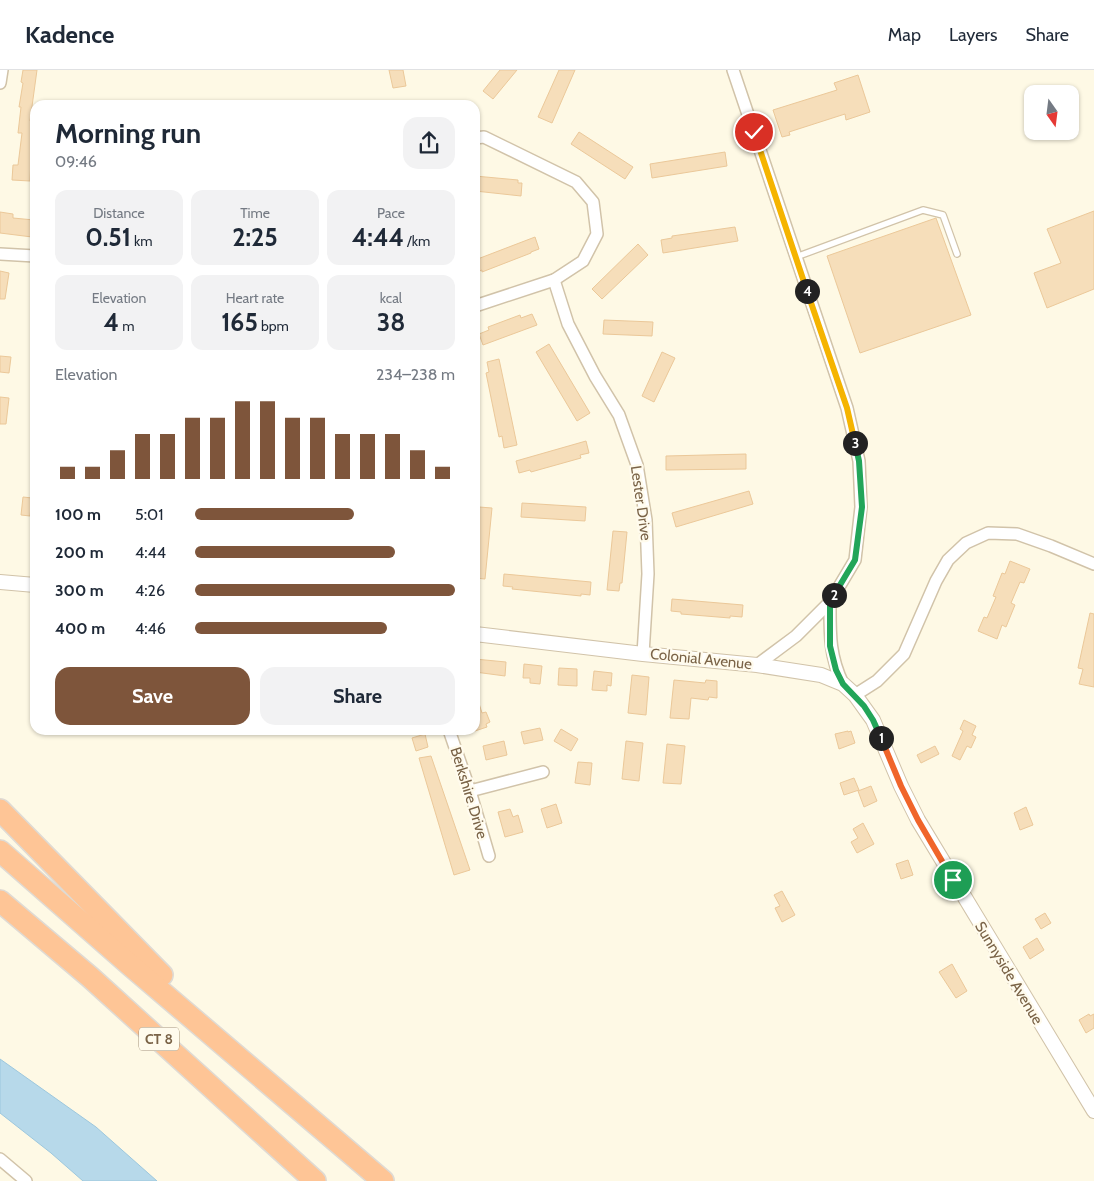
<!DOCTYPE html>
<meta charset="utf-8">
<style>
:root{--surface:#fff;--page:#f2f2f3;--text:#1f2937;--muted:#747a83;--line:#e0e1e3;--accent:#7e553b}
body{margin:0;font-family:Cabin,sans-serif;background:var(--page);color:var(--text);height:100vh;display:flex;flex-direction:column;font-size:19px;white-space:nowrap}
*{box-sizing:border-box;margin:0}
p{font-size:16px;color:var(--muted)}
.icon{flex:none;width:28px;height:28px;fill:none;stroke:currentColor;stroke-width:2;stroke-linecap:round;stroke-linejoin:round}
.map{position:relative;flex:1;overflow:hidden}
.details{position:absolute;left:30px;top:30px;width:450px;height:635px;display:flex;flex-direction:column;background:var(--surface);border-radius:15px;box-shadow:0 1px 4px #0004}
.details>*{flex:none}
.needle{width:32px;rotate:166deg}
.buttons{position:absolute;left:1024px;top:15px;display:grid;gap:10px}
.buttons a{display:grid;place-items:center;width:55px;height:55px;border-radius:10px;background:var(--surface);box-shadow:0 1px 4px #0004;font-size:25px}
.pin{position:absolute;display:grid;place-items:center;width:42px;height:42px;color:#fff;margin:-21px;border:2px solid #fff;border-radius:50%;box-shadow:0 1px 5px #0007}
.km{position:absolute;width:25px;height:25px;margin:-12px;border-radius:50%;background:#222;color:#fff;font-size:14px;line-height:25px;text-align:center}
.round{display:grid;place-items:center;flex:none;width:52px;height:52px;border-radius:15px;background:var(--page)}
.headline{display:flex;align-items:center;justify-content:space-between;height:85px;padding:0 25px}
h1{font-size:28px;font-weight:700;line-height:38px}
.stats{display:grid;grid-template-columns:repeat(3,1fr);gap:8px;height:85px;padding:5px 25px}
.stats div{display:grid;align-content:center;border-radius:12px;background:var(--page);text-align:center}
.stats b{font-size:25px;font-weight:700}
.stats small{font-size:14px;font-weight:400}
.stats p{font-size:14px}
.chart{height:140px;padding:10px 25px}
.chart p{display:flex;justify-content:space-between}
.chart svg{width:100%;height:90px;margin-top:5px;stroke:var(--accent);stroke-width:6}
.button{display:flex;gap:10px;margin-top:auto;padding:10px 25px}
.button a{flex:1;height:58px;border-radius:15px;background:var(--accent);color:#fff;font-size:20px;font-weight:700;line-height:58px;text-align:center}
.button a+a{background:var(--page);color:var(--text)}
ul{padding:0 25px;list-style:none;font-size:16px}
li{display:grid;grid-template-columns:80px 60px 1fr;align-items:center;height:38px}
li i{height:12px;border-radius:6px;background:var(--accent)}
header{display:flex;align-items:center;gap:30px;box-sizing:border-box;height:70px;padding:0 25px;background:var(--surface);border-bottom:1px solid var(--line)}
header strong{font-size:24px}
nav{display:flex;gap:28px;margin-inline-start:auto;font-size:18px}
.map>svg:first-child{display:block}
.water{fill:#b7d9ea;stroke:#9cc7dd}
.building{fill:#f6deba;stroke:#ebc899}
.lines{fill:none;stroke-linecap:round;stroke-linejoin:round}
.service-casing{stroke:#d1c3a9;stroke-width:8}
.minor-casing{stroke:#d1c3a9;stroke-width:14}
.tertiary-casing{stroke:#d1c3a9;stroke-width:16}
.motorway-casing{stroke:#dfdad3;stroke-width:24}
.service{stroke:#fff;stroke-width:5.5}
.minor{stroke:#fff;stroke-width:11}
.tertiary{stroke:#fff;stroke-width:14}
.motorway{stroke:#fec596;stroke-width:21}
.split-1-casing{stroke:#fff;stroke-width:10}
.split-2-casing{stroke:#fff;stroke-width:10}
.split-3-casing{stroke:#fff;stroke-width:10}
.split-4-casing{stroke:#fff;stroke-width:10}
.split-5-casing{stroke:#fff;stroke-width:10}
.split-1{stroke:#f0652b;stroke-width:6}
.split-2{stroke:#22a559;stroke-width:6}
.split-3{stroke:#22a559;stroke-width:6}
.split-4{stroke:#f5b400;stroke-width:6}
.split-5{stroke:#f5b400;stroke-width:6}
.labels{text-anchor:middle;stroke-width:4.5;stroke-linejoin:round;paint-order:stroke}
.shield{fill:#fffbed;stroke:#a29179;stroke-width:1}
.shield-label{font-size:14px;font-weight:bold;fill:#7a6347}
.street-label{font-size:15px;fill:#7a6347;stroke:#fffbed}
</style>
<header>
<strong>Kadence</strong>
<nav><a>Map</a><a>Layers</a><a>Share</a></nav>
</header>
<div class="map">
<svg width="1094" height="1111" viewBox="0 0 1094 1111">
<rect width="100%" height="100%" fill="#fef9e5"/>
<path class="water" d="M0 989 96 1057 157 1111H83L51 1083 0 1043Z"/>
<g class="building">
<path d="M23 0H37L30 51H35V64L32 88H31L30 111 12 110 13 95H18L22 63H18L21 37H19L23 13 21 12Z"/>
<path d="M389 0H403L406 16 393 18Z"/>
<path d="M500 0H517L493 29 483 21Z"/>
<path d="M559 0H575L552 53 538 47Z"/>
<path d="M858 5 870 42 846 50 845 44 789 62 790 65 782 67 773 40 837 20 834 13Z"/>
<path d="M579 62 633 97 625 109 571 74Z"/>
<path d="M725 82 727 96 652 108 650 94Z"/>
<path d="M475 106 518 110V113H522L521 126 475 121Z"/>
<path d="M1094 141V219L1047 238 1034 203 1061 193 1047 159Z"/>
<path d="M0 142 13 144V148L34 150 32 167 0 163Z"/>
<path d="M936 148 971 245 860 283 827 186Z"/>
<path d="M735 157 738 171 663 183 661 170 672 168V166Z"/>
<path d="M535 167 539 179 531 182V183L482 202V200L475 203V190Z"/>
<path d="M638 174 648 185 602 229 592 219Z"/>
<path d="M0 201 9 203 5 229H0Z"/>
<path d="M532 244 537 255 483 275 479 264 489 260 488 257 520 245 521 248Z"/>
<path d="M604 250 653 252 652 266 603 264Z"/>
<path d="M549 274 590 343 577 351 536 282Z"/>
<path d="M662 282 675 288 654 332 642 326Z"/>
<path d="M0 286 11 287 9 303 0 302Z"/>
<path d="M499 289 517 375 504 378 502 366 499 367 486 303 489 302 487 292Z"/>
<path d="M0 327 9 328 6 354H0Z"/>
<path d="M586 371 589 383 580 385 581 388 531 402 530 400 519 403 516 391Z"/>
<path d="M746 384V399L666 400V386Z"/>
<path d="M749 421 753 434 676 457 672 443Z"/>
<path d="M23 427 32 428 30 446 21 445Z"/>
<path d="M522 433 586 437 585 451 521 447Z"/>
<path d="M479 437 492 438 485 509 475 508V447L478 448Z"/>
<path d="M613 461 627 462 622 513H620L619 521 607 520Z"/>
<path d="M1010 491 1030 499 1024 513 1020 512 1011 533 1015 535 1006 557 1002 555 997 569 978 561 984 547 987 548 996 527 993 526 1002 503 1005 504Z"/>
<path d="M504 504 591 512 590 525 581 524V526L512 519 513 517 503 516Z"/>
<path d="M672 529 743 535 742 547 730 546V548L681 544V542L671 541Z"/>
<path d="M1090 543 1094 544V617L1079 614 1083 599 1078 598Z"/>
<path d="M475 589 506 592 505 606 475 602Z"/>
<path d="M524 594 542 596 540 614 530 613V608H523Z"/>
<path d="M559 598 577 599V616L558 615Z"/>
<path d="M594 601 612 603 611 616 607 615V621L592 620Z"/>
<path d="M632 605 649 607 646 645 628 643Z"/>
<path d="M674 610 705 613 706 610 717 611V628L709 627 708 630 691 628 689 649 670 648Z"/>
<path d="M475 627H477L482 643 486 642 490 652 486 654 487 657 475 661Z"/>
<path d="M964 650 976 656 972 665 976 667 971 678 967 676 960 690 952 686 963 661 960 659Z"/>
<path d="M540 658 543 670 524 674 521 662Z"/>
<path d="M561 659 578 669 571 681 554 671Z"/>
<path d="M848 661V662L851 661 855 673 839 679 835 664Z"/>
<path d="M425 664 428 677 416 681 412 668Z"/>
<path d="M504 671 507 685 486 690 483 676Z"/>
<path d="M626 671 643 673 639 711 622 709Z"/>
<path d="M667 674 685 676 681 714 663 713Z"/>
<path d="M935 676 939 684 921 693 917 685Z"/>
<path d="M431 686 470 800 454 805 419 688Z"/>
<path d="M578 692 592 693 590 715 575 713Z"/>
<path d="M854 708 859 720 844 725 840 713Z"/>
<path d="M871 716 877 731 864 737 858 721Z"/>
<path d="M556 734 562 753 547 758 541 739Z"/>
<path d="M1026 737 1033 755 1020 760 1014 743Z"/>
<path d="M510 739 513 747 518 745 523 762 505 767 498 742Z"/>
<path d="M863 753 874 774 857 783 851 772 858 768 853 759Z"/>
<path d="M908 790 913 805 901 809 896 794Z"/>
<path d="M782 821 795 845 782 852 775 838 780 836 774 825Z"/>
<path d="M1045 843 1051 853 1041 859 1035 849Z"/>
<path d="M1037 868 1044 880 1030 889 1023 877Z"/>
<path d="M952 894 967 921 956 928 939 902Z"/>
<path d="M1089 944 1090 946 1094 944V958L1086 963 1079 950Z"/>
</g>
<g class="lines">
<defs>
<path id="service" d="M796 187 923 140 943 145 957 184"/>
<g id="minor">
<path d="M733 0 847 338 859 391 861 437 855 490 830 532 796 566 757 595"/>
<path d="M0 13 2 0"/>
<path d="M475 68 484 67 576 112 593 132 597 164 583 191 554 210 475 236"/>
<path d="M0 184 35 186"/>
<path d="M554 210 568 254 595 306 619 345 637 395 646 450 648 504 643 584"/>
<path d="M830 532C830 563 829 585 843 614"/>
<path d="M855 625 877 611 904 584 936 511 948 490 966 473 988 463 1017 464 1051 476 1094 494"/>
<path d="M449 660 470 721 489 786"/>
<path d="M470 721 543 702"/>
<path d="M0 1089 26 1111"/>
</g>
<g id="tertiary">
<path d="M0 512 35 515"/>
<path d="M475 564 643 584 757 595 821 605 843 614 855 625 873 650 901 716 918 750 1094 1041"/>
</g>
<g id="motorway">
<path d="M0 740 162 905"/>
<path d="M0 781 130 895 383 1111"/>
<path d="M0 831 90 907 315 1111"/>
</g>
</defs>
<use href="#service" class="service-casing"/>
<use href="#minor" class="minor-casing"/>
<use href="#tertiary" class="tertiary-casing"/>
<use href="#motorway" class="motorway-casing"/>
<use href="#service" class="service"/>
<use href="#minor" class="minor"/>
<use href="#tertiary" class="tertiary"/>
<use href="#motorway" class="motorway"/>
</g>
<g class="lines">
<defs>
<path id="split-1" d="M881 668 901 716 918 750 953 810"/>
<path id="split-2" d="M834 525 830 532V576L836 600 843 614 864 636 873 650 881 668"/>
<path id="split-3" d="M834 525 855 490 862 437 859 391 855 373"/>
<path id="split-4" d="M807 221 847 338 855 373"/>
<path id="split-5" d="M754 62 807 221"/>
</defs>
<use href="#split-1" class="split-1-casing"/>
<use href="#split-2" class="split-2-casing"/>
<use href="#split-3" class="split-3-casing"/>
<use href="#split-4" class="split-4-casing"/>
<use href="#split-5" class="split-5-casing"/>
<use href="#split-1" class="split-1"/>
<use href="#split-2" class="split-2"/>
<use href="#split-3" class="split-3"/>
<use href="#split-4" class="split-4"/>
<use href="#split-5" class="split-5"/>
</g>
<g class="labels">
<rect class="shield" x="139" y="957.5" width="40" height="23" rx="4"/>
<g class="shield-label">
<text x="159" y="974">CT 8</text>
</g>
<g class="street-label">
<text transform="translate(641 433) rotate(82)" y="5">Lester Drive</text>
<text transform="translate(701 589) rotate(6)" y="5">Colonial Avenue</text>
<text transform="translate(469 723) rotate(73)" y="5">Berkshire Drive</text>
<text transform="translate(1009 903) rotate(59)" y="5">Sunnyside Avenue</text>
</g>
</g>
</svg>
<div class="buttons">
<a><svg class="needle" viewBox="-14 -14 28 28"><path d="M0-13l5 13h-10z" fill="#e53935"/><path d="M0 13l5-13h-10z" fill="#747a83"/></svg></a>
</div>
<div class="pin" style="left:953px;top:810px;background:#1e9e55"><svg class="icon" aria-label="arrive" viewBox="0 0 24 24"><path d="M6 21V4h12l-3 4 3 4H6"/></svg></div>
<div class="pin" style="left:754px;top:62px;background:#d93025"><svg class="icon" aria-label="check" viewBox="0 0 24 24"><path d="M5 12l5 5 9-10"/></svg></div>
<b class="km" style="left:881px;top:668px">1</b>
<b class="km" style="left:834px;top:525px">2</b>
<b class="km" style="left:855px;top:373px">3</b>
<b class="km" style="left:807px;top:221px">4</b>
<section class="details">
<div class="headline"><div><h1>Morning run</h1><p>09:46</p></div><a class="round"><svg class="icon" aria-label="share" viewBox="0 0 24 24"><path d="M12 15V3M7 8l5-5 5 5M5 13v7h14v-7"/></svg></a></div>
<div class="stats">
<div><p>Distance</p><b>0.51<small> km</small></b></div>
<div><p>Time</p><b>2:25</b></div>
<div><p>Pace</p><b>4:44<small> /km</small></b></div>
</div>
<div class="stats">
<div><p>Elevation</p><b>4<small> m</small></b></div>
<div><p>Heart rate</p><b>165<small> bpm</small></b></div>
<div><p>kcal</p><b>38</b></div>
</div>
<div class="chart"><p><span>Elevation</span>234–238 m</p>
<svg viewBox="0 0 160 44" preserveAspectRatio="none"><path d="M5 44V38M15 44V38M25 44V30M35 44V22M45 44V22M55 44V14M65 44V14M75 44V6M85 44V6M95 44V14M105 44V14M115 44V22M125 44V22M135 44V22M145 44V30M155 44V38"/></svg>
</div>
<ul>
<li><b>100 m</b>5:01<i style="width:61%"></i></li>
<li><b>200 m</b>4:44<i style="width:77%"></i></li>
<li><b>300 m</b>4:26<i style="width:100%"></i></li>
<li><b>400 m</b>4:46<i style="width:74%"></i></li>
</ul>
<div class="button"><a>Save</a><a>Share</a></div>
</section>
</div>
